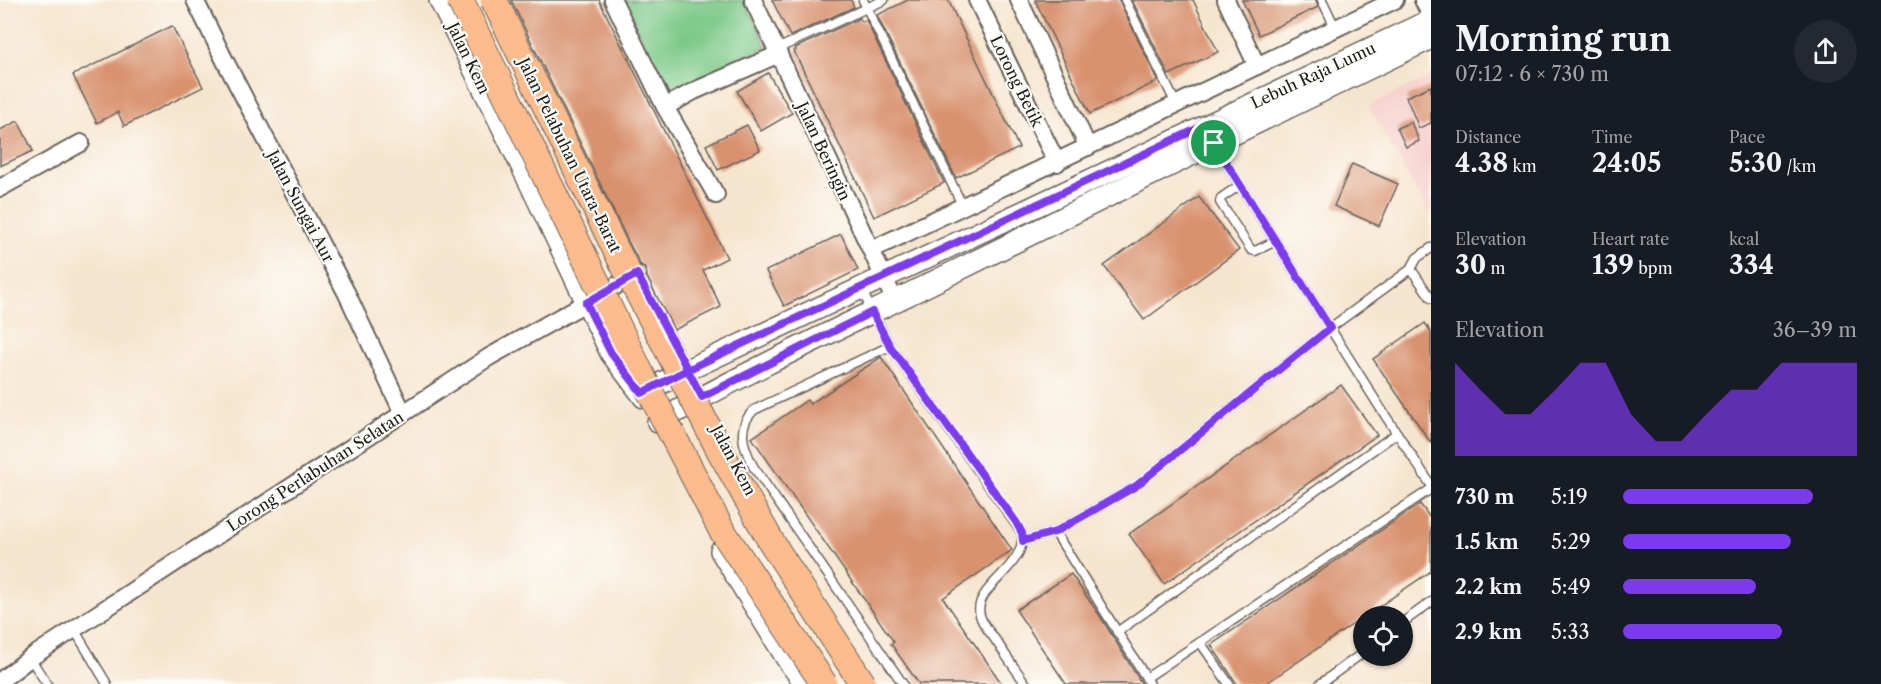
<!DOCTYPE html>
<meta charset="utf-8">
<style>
:root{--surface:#171b24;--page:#242831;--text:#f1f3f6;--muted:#9ea1a6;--accent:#7c3aed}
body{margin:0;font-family:"Libre Caslon Text",serif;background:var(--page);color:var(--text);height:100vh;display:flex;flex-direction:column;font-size:22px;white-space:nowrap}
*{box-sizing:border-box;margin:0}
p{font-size:20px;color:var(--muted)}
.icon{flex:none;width:33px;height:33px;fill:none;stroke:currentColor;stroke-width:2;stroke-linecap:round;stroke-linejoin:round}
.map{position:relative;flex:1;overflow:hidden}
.details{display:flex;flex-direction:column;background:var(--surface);width:450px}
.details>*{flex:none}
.tools{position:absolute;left:1353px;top:606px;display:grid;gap:12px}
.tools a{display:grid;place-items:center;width:60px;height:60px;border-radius:50%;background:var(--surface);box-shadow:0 2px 4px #0004;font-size:30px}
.pin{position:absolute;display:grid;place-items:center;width:51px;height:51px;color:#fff;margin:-26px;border:3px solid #fff;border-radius:50%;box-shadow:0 2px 6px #0007}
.round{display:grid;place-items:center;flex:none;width:63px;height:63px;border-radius:32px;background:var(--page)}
.summary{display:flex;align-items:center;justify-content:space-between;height:102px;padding:0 24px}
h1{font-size:33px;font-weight:800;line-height:45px}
.figures{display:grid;grid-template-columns:repeat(3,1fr);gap:9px;height:102px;padding:6px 24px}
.figures div{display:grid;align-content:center}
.figures b{font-size:26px;font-weight:800}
.figures small{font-size:16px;font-weight:400}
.figures p{font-size:16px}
.chart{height:168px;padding:12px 24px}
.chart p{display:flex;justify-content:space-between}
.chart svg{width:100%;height:108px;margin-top:6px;fill:var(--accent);opacity:.7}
ul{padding:0 24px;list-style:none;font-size:20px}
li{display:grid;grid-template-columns:96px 72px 1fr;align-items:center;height:45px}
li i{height:15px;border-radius:8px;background:var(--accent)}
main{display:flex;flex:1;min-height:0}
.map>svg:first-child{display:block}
.built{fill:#f7d0cd}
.green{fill:#7bc988;stroke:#4c7252;stroke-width:1.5}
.building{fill:#d8926e}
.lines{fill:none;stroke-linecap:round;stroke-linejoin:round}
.service-casing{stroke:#68625a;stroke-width:11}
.minor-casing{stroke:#68625a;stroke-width:20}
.tertiary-casing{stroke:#68625a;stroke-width:24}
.service{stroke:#fff;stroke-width:8}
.minor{stroke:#fff;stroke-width:16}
.tertiary{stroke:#fff;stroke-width:21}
.primary-bridge-casing{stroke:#68625a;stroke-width:28;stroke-linecap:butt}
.primary-bridge{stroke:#fbbb8c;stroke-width:26}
.route-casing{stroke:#fff;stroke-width:12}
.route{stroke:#7c3aed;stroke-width:8}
.labels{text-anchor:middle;stroke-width:4.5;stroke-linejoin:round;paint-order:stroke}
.street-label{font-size:16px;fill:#1c1c1c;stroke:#fdfcf7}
</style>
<main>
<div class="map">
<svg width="1431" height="684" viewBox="0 0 1431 684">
<rect width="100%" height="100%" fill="#fdfcf7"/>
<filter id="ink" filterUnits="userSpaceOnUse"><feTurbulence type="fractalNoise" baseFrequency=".0167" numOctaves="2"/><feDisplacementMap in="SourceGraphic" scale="12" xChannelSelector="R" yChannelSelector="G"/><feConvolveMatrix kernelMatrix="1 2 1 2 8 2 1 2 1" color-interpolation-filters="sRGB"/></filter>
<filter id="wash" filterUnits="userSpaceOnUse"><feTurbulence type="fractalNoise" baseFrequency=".008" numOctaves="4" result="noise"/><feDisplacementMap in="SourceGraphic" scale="24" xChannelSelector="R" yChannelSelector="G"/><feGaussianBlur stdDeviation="1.35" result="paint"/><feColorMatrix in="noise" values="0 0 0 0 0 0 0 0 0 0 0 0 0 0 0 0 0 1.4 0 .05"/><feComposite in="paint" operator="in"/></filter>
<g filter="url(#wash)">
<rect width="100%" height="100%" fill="#f6e5ce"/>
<path class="built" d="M1431 76V217L1368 106Z"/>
<path class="green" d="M623 0H745L767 47 668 93Z"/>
<g id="blocks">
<g class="building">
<path d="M511 0H599L727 258 703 270 721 307 674 330 647 277 646 269 640 264 628 241Z"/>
<path d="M772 0H851L854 7 790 36Z"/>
<path d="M908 0H948L1019 148 956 178 877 15Z"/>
<path d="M1035 0H1119L1158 81 1090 114Z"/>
<path d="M1132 0H1193L1218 52 1169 75Z"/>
<path d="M1242 0H1316L1318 7 1259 35Z"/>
<path d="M860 18 862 22 866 20 944 183 874 217 794 51 796 50 795 48Z"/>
<path d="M172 26 203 87 124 126 118 112 97 123 73 75Z"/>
<path d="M768 73 792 113 761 131 737 91Z"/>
<path d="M1431 86V123L1419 128 1406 97Z"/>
<path d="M18 121 33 151 0 166V130Z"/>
<path d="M1411 122 1419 141 1406 147 1397 128Z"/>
<path d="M747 125 760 150 718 170 706 145Z"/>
<path d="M1352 164 1398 184 1379 226 1334 206Z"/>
<path d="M1199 197 1239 250 1144 320 1104 266Z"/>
<path d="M841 234 858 270 784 306 766 271Z"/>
<path d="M1425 323 1431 332V443L1373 359Z"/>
<path d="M881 357 1012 550 943 598 1002 684H919L891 644 894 642 752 438 807 400 810 404Z"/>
<path d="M1341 385 1377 435 1164 584 1129 534Z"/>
<path d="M1420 504 1431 519V571L1265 684H1237L1211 645Z"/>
<path d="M1071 574 1100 616 1142 684H1066L1016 610Z"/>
</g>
</g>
</g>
<g filter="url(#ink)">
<use href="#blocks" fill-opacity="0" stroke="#68625a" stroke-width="1.5"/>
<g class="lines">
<defs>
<g id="service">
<path d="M863 0 963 207"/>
<path d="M1125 0 1176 104"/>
<path d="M1322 0 1336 29"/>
<path d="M777 49 884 0"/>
<path d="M1215 145 1379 406 1431 485"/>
<path d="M1240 185 1221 198 1220 202 1251 250 1255 251 1276 241"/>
<path d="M1411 269 1431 298"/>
<path d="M861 289 890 346 1022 533C1027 568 972 587 980 615 982 624 989 631 994 638 1005 654 1015 669 1026 684"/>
<path d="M890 346 754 410C736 427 743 446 753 466L903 684"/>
<path d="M1055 532 1150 684"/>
<path d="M1023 541 1055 532 1136 486 1330 328 1411 269 1417 258 1431 248"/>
<path d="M1402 623 1431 602"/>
<path d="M74 629 107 684"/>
<path d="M1117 632 1397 433"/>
<path d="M1200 642 1229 684"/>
<path d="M30 658 47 684"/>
<path d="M1146 678 1431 489"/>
<path d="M1320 684 1364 652"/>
</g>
<g id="minor">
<path d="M195 0 225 61 347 294 403 413"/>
<path d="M613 0 665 107 716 195"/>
<path d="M753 0 895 301"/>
<path d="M977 0 1057 163"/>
<path d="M1019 0 1088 147"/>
<path d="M1226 0 1257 66"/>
<path d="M1423 0 1431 16"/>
<path d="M665 107 694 91 779 54"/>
<path d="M0 188 81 143"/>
<path d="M871 250 1395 0"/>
<path d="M0 681 30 658 489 357 637 274"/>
</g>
<g id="tertiary">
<path d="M440 0 530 183 611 353 644 397"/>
<path d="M642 393 687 370 1431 20"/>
<path d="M658 422C756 366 858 320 958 270 1115 192 1273 114 1431 38"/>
<path d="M721 551 789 662 806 684"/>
</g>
</defs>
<use href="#service" class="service-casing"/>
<use href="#minor" class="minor-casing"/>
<use href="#tertiary" class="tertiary-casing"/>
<use href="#service" class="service"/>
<use href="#minor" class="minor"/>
<use href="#tertiary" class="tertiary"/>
<defs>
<g id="primary-bridge">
<path d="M460 0 645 382 721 529 824 684"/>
<path d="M494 0 615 248 720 451 772 543 863 684"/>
</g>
</defs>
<use href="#primary-bridge" class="primary-bridge-casing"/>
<use href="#primary-bridge" class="primary-bridge"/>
</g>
</g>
<g class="lines" filter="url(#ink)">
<defs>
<path id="route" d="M1214 143 1203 126 687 370 642 393 611 353 586 303 637 274 702 397 872 312 890 346 1016 522 1022 533 1023 541 1055 532 1136 486 1330 328 1214 143"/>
</defs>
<use href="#route" class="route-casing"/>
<use href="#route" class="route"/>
</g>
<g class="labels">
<g class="street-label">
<text transform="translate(469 58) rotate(64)" y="6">Jalan Kem</text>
<text transform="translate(1313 75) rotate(-25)" y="6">Lebuh Raja Lumu</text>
<text transform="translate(1017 81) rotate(64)" y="6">Lorong Betik</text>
<text transform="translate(824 151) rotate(65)" y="6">Jalan Beringin</text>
<text transform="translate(570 155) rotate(64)" y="6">Jalan Pelabuhan Utara-Barat</text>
<text transform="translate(301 206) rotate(62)" y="6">Jalan Sungai Aur</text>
<text transform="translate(734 460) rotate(62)" y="6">Jalan Kem</text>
<text transform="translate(315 471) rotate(-33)" y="6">Lorong Perlabuhan Selatan</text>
</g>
</g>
</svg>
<div class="tools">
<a><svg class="icon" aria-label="locate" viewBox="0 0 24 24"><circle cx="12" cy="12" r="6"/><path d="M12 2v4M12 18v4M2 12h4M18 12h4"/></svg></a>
</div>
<div class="pin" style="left:1214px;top:143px;background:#1e9e55"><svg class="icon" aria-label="arrive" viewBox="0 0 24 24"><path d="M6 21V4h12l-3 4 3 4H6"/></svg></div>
</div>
<section class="details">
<div class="summary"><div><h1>Morning run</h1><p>07:12 · 6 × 730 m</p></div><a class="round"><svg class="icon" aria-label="share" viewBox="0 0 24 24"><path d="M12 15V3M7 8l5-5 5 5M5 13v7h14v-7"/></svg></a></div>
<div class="figures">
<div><p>Distance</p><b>4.38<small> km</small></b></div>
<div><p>Time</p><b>24:05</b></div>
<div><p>Pace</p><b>5:30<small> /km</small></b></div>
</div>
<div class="figures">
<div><p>Elevation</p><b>30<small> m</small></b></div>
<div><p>Heart rate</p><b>139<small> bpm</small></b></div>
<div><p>kcal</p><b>334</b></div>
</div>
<div class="chart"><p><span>Elevation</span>36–39 m</p>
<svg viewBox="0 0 160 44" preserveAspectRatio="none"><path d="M0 44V6L10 17L20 27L30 27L40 17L50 6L60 6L70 27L80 38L90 38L100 27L110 17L120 17L130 6L140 6L150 6L160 6V44z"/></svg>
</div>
<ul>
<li><b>730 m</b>5:19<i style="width:81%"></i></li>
<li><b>1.5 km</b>5:29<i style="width:72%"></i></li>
<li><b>2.2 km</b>5:49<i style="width:57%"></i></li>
<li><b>2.9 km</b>5:33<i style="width:68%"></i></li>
</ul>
</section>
</main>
